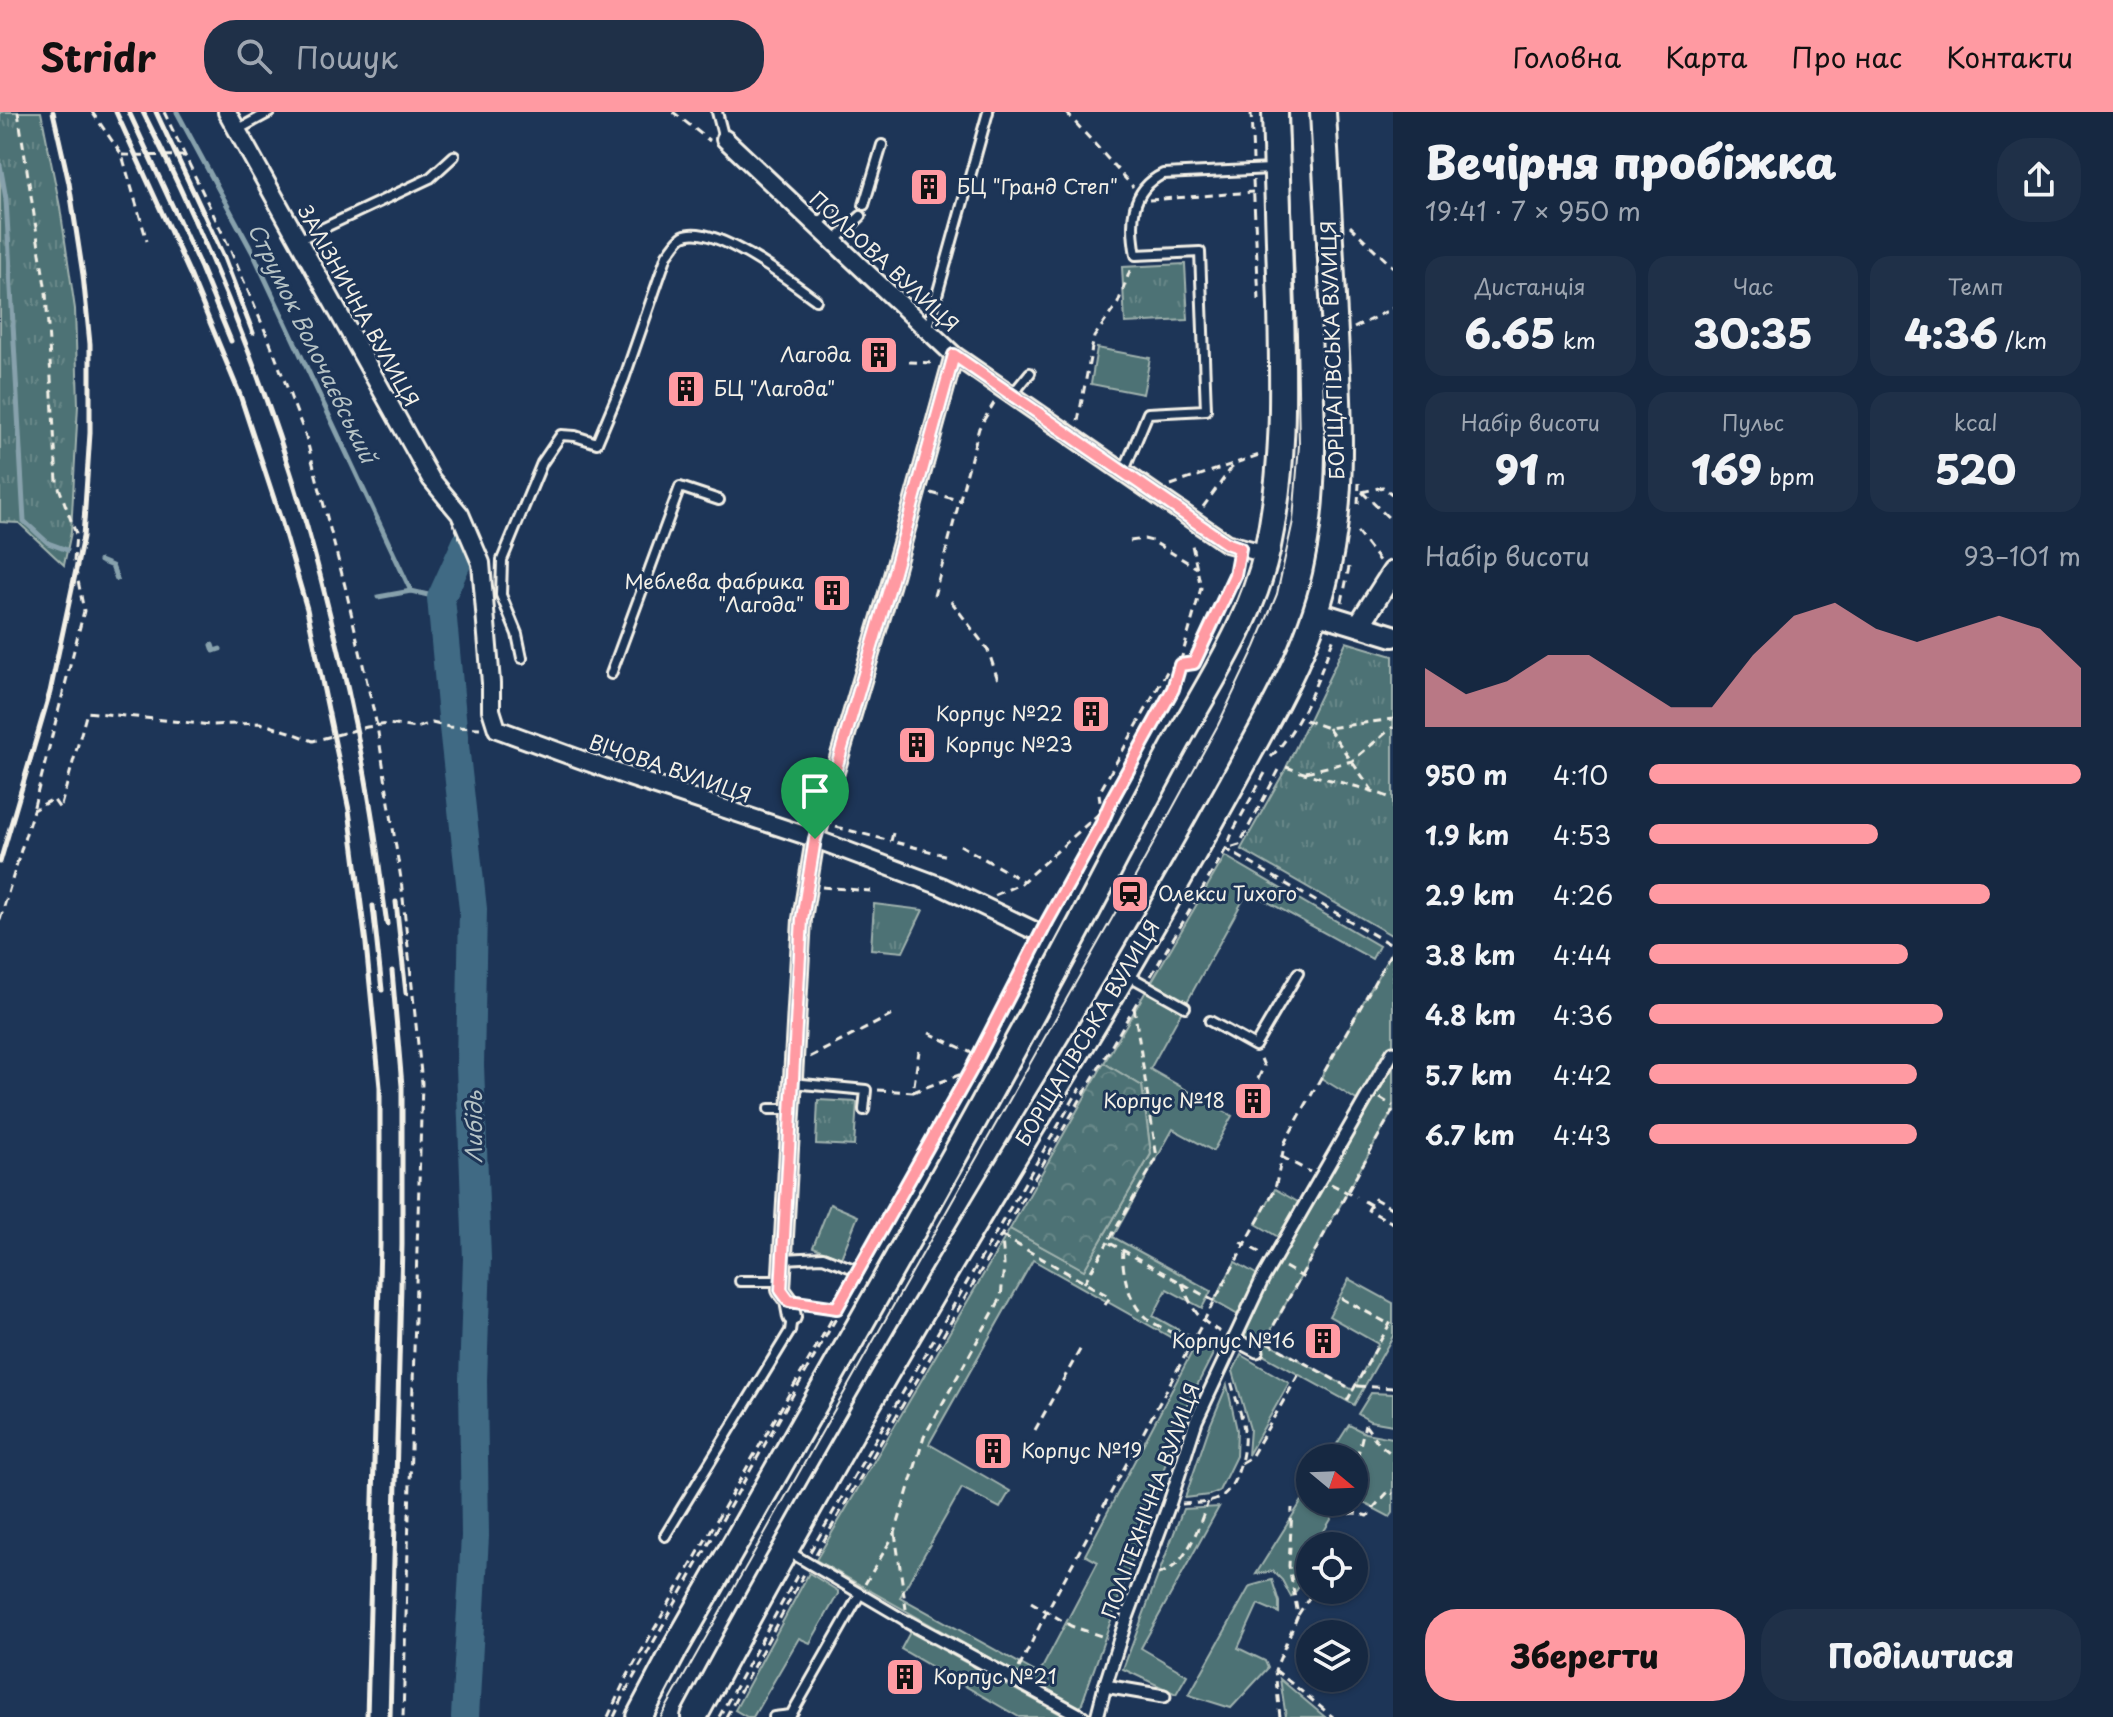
<!DOCTYPE html>
<html lang="uk">
<meta charset="utf-8">
<style>
:root{--surface:#162841;--page:#1f3048;--text:#f1f3f6;--muted:#9ea6b1;--line:#35445a;--accent:#ff9aa2}
body{margin:0;font-family:"Playpen Sans",sans-serif;background:var(--page);color:var(--text);height:100vh;display:flex;flex-direction:column;font-size:30px;white-space:nowrap}
*{box-sizing:border-box;margin:0}
p{font-size:26px;color:var(--muted)}
.icon{flex:none;width:44px;height:44px;fill:none;stroke:currentColor;stroke-width:2;stroke-linecap:round;stroke-linejoin:round}
.map{position:relative;flex:1;overflow:hidden}
.sheet{display:flex;flex-direction:column;background:var(--surface);width:720px}
.sheet>*{flex:none}
.needle{width:52px;rotate:109deg}
.fabs{position:absolute;left:1296px;top:1332px;display:grid;gap:16px}
.fabs a{display:grid;place-items:center;width:72px;height:72px;border-radius:50%;background:var(--surface);box-shadow:0 2px 6px #0004,0 0 0 2px var(--line);font-size:40px}
.pin{position:absolute;display:grid;place-items:center;width:68px;height:68px;color:#fff;margin:-82px -34px;border-radius:50% 50% 50% 0;rotate:-45deg;box-shadow:0 0 8px #0007}
.pin .icon{rotate:45deg}
.round{display:grid;place-items:center;flex:none;width:84px;height:84px;border-radius:32px;background:var(--page)}
.summary{display:flex;align-items:center;justify-content:space-between;height:136px;padding:0 32px}
h1{font-size:44px;font-weight:800;line-height:60px}
.figures{display:grid;grid-template-columns:repeat(3,1fr);gap:12px;height:136px;padding:8px 32px}
.figures div{display:grid;align-content:center;border-radius:20px;background:var(--page);text-align:center}
.figures b{font-size:40px;font-weight:800}
.figures small{font-size:22px;font-weight:400}
.figures p{font-size:22px}
.chart{height:224px;padding:16px 32px}
.chart p{display:flex;justify-content:space-between}
.chart svg{width:100%;height:144px;margin-top:8px;fill:var(--accent);opacity:.7}
.cta{display:flex;gap:16px;margin-top:auto;padding:16px 32px}
.cta a{flex:1;height:92px;border-radius:32px;background:var(--accent);color:#111;font-size:32px;font-weight:800;line-height:92px;text-align:center}
.cta a+a{background:var(--page);color:var(--text)}
ul{padding:0 32px;list-style:none;font-size:26px}
li{display:grid;grid-template-columns:128px 96px 1fr;align-items:center;height:60px}
li i{height:20px;border-radius:10px;background:var(--accent)}
header{display:flex;align-items:center;gap:48px;box-sizing:border-box;height:112px;padding:0 40px;background:var(--accent);color:#111}
header strong{font-size:38px}
nav{display:flex;gap:44px;margin-inline-start:auto;font-size:28px}
.search{width:560px;height:72px;background:var(--page);display:flex;align-items:center;gap:20px;box-sizing:border-box;padding:0 28px;border-radius:32px;color:var(--muted);font-size:30px}
main{display:flex;flex:1;min-height:0}
.map>svg:first-child{display:block}
.grass{fill:#4d7274;stroke:#a0b2ae;stroke-width:2;fill-rule:evenodd}
.forest{fill:url(#forest-crowns);stroke:#a0b2ae;stroke-width:2}
.park{fill:url(#park-tufts);stroke:#a0b2ae;stroke-width:2}
.lines{fill:none;stroke-linecap:round;stroke-linejoin:round}
.stream{stroke:#87a1ac;stroke-width:5}
.river{stroke:#3f6b84;stroke-width:28}
.service-casing{stroke:#f4f1e8;stroke-width:14}
.pedestrian-casing{stroke:#f4f1e8;stroke-width:17}
.minor-casing{stroke:#f4f1e8;stroke-width:22}
.tertiary-casing{stroke:#f4f1e8;stroke-width:26}
.primary-casing{stroke:#f4f1e8;stroke-width:30}
.path{stroke:#f4f1e8;stroke-width:3;stroke-dasharray:8 6;stroke-linecap:butt}
.service{stroke:#1d3557;stroke-width:8}
.pedestrian{stroke:#1d3557;stroke-width:11}
.minor{stroke:#1d3557;stroke-width:16}
.tertiary{stroke:#1d3557;stroke-width:20}
.primary{stroke:#1d3557;stroke-width:24}
.tram{stroke:#f4f1e8;stroke-width:2}
.rail{stroke:#f4f1e8;stroke-width:5}
.route-casing{stroke:#fff;stroke-width:16}
.route{stroke:#ff9aa2;stroke-width:10}
.labels{text-anchor:middle;stroke-width:6;stroke-linejoin:round;paint-order:stroke}
.poi-label{font-size:20px;fill:#f4f1e8;stroke:#1d3557;text-anchor:start}
.street-label{font-size:20px;fill:#f4f1e8;stroke:#1d3557}
.water-label{font-size:22px;font-style:italic;fill:#b5c2c5;stroke:#1d3557}
</style>
<header>
<strong>Stridr</strong>
<div class="search"><svg class="icon" aria-label="search" viewBox="0 0 24 24"><circle cx="10" cy="10" r="6"/><path d="M15 15l6 6"/></svg>Пошук</div>
<nav><a>Головна</a><a>Карта</a><a>Про нас</a><a>Контакти</a></nav>
</header>
<main>
<div class="map">
<svg width="1393" height="1605" viewBox="0 0 1393 1605">
<defs>
<pattern id="forest-crowns" width="20" height="18" patternUnits="userSpaceOnUse" patternTransform="scale(2)"><rect width="20" height="18" fill="#4d7274"/><path d="M2 6a3 3 0 1 1 6 0M12 15a3 3 0 1 1 6 0" fill="none" stroke="#678788"/></pattern>
<pattern id="park-tufts" width="24" height="20" patternUnits="userSpaceOnUse" patternTransform="scale(2)"><rect width="24" height="20" fill="#4d7274"/><path d="M3 7l-1-3M5 7V3M7 7l1-3M15 17l-1-3M17 17v-4M19 17l1-3" fill="none" stroke="#678788"/></pattern>
</defs>
<rect width="100%" height="100%" fill="#1d3557"/>
<filter id="ink" filterUnits="userSpaceOnUse"><feTurbulence type="fractalNoise" baseFrequency=".0125" numOctaves="2"/><feDisplacementMap in="SourceGraphic" scale="16" xChannelSelector="R" yChannelSelector="G"/><feConvolveMatrix kernelMatrix="1 2 1 2 8 2 1 2 1" color-interpolation-filters="sRGB"/></filter>
<g filter="url(#ink)">
<g class="grass">
<path d="M1097 236 1150 246 1143 282 1091 272Z"/>
<path d="M1225 744 1379 834 1372 847 1248 779 1150 957 1232 1004 1213 1039 1173 1017 1113 1125 1211 1179 1202 1196 1167 1177 1153 1204 1215 1238 1184 1299 1080 1597 816 1448 1010 1117 1084 1158 1151 1042 1142 974 1104 951ZM1033 1148 1193 1238 1085 1443 1098 1450 1039 1562 900 1485 962 1376 1000 1396 1010 1379 929 1332Z"/>
<path d="M1393 837V998L1265 1229 1353 1278 1378 1232 1329 1204 1349 1167 1393 1191V1224L1354 1293 1234 1227 1243 1206 1214 1189 1235 1150 1263 1166 1285 1129 1256 1112 1275 1077 1305 1094 1363 992 1321 966Z"/>
<path d="M830 1092 858 1104 841 1146 813 1135Z"/>
<path d="M1241 1243 1289 1271 1248 1343 1250 1317 1233 1259Z"/>
<path d="M1227 1273 1237 1318 1236 1344 1219 1379 1209 1383 1185 1386 1209 1316Z"/>
<path d="M1371 1281 1393 1282V1313L1370 1309 1358 1302Z"/>
<path d="M1349 1313 1365 1321 1393 1326V1401L1390 1405 1362 1390 1333 1404 1315 1434H1310C1310 1443 1308 1446 1305 1454 1299 1472 1305 1469 1291 1485L1282 1468 1273 1459 1256 1462 1310 1376V1390H1354V1346H1328Z"/>
<path d="M1219 1395 1141 1536 1187 1563 1176 1582 1123 1557 1183 1397Z"/>
<path d="M809 1461 838 1479V1482L810 1531 799 1526 753 1605H747L735 1598Z"/>
<path d="M1272 1468 1279 1490V1501L1258 1492 1238 1536 1265 1549 1268 1556 1231 1596 1189 1583 1250 1474Z"/>
<path d="M910 1520 1066 1605H1019L901 1537Z"/>
<path d="M1280 1567 1325 1605H1286Z"/>
</g>
<path class="forest" d="M1104 951 1142 974 1151 1042 1084 1158 1010 1117Z"/>
<g class="park">
<path d="M0 0H41L60 95 75 197 78 293 71 420 64 453 19 411 0 410Z"/>
<path d="M1185 152 1188 208 1125 211 1122 155Z"/>
<path d="M1346 530 1393 544V824L1241 737 1284 660Z"/>
<path d="M874 792 923 798 903 840 871 837Z"/>
<path d="M818 988 857 990 854 1034 816 1032Z"/>
</g>
<g class="lines">
<g class="stream">
<path d="M177 0 254 143 411 479"/>
<path d="M0 53 6 87 24 409 48 431 67 438"/>
<path d="M100 449 112 454 117 467"/>
<path d="M378 485 411 479 441 486"/>
<path d="M212 533 214 539 220 537"/>
</g>
<path class="river" d="M465 1605 475 1424 473 1268 477 1147 470 953 473 797 453 615 441 486 466 431"/>
<defs>
<g id="service">
<path d="M717 0 724 27"/>
<path d="M237 18 270 0"/>
<path d="M864 93 882 33"/>
<path d="M817 114 831 99"/>
<path d="M298 128 430 66 454 44"/>
<path d="M833 130 861 104"/>
<path d="M927 219 988 0"/>
<path d="M1012 283 1030 261"/>
<path d="M1123 361 1148 301 1206 298 1200 140 1136 143C1130 110 1130 78 1163 62L1272 57"/>
<path d="M522 546 517 522 501 483 502 448 542 351 561 323 575 324 597 331 624 267 667 143C672 137 677 128 683 124 711 109 793 171 816 188"/>
<path d="M611 562 680 375 719 388"/>
<path d="M1126 862 1185 895"/>
<path d="M1210 909 1255 934 1298 861"/>
<path d="M792 971 866 978 864 998"/>
<path d="M769 997H791"/>
<path d="M783 1147 823 1145 857 1158"/>
<path d="M740 1169H781"/>
<path d="M665 1424 790 1219 792 1205"/>
<path d="M786 1438 908 1510"/>
<path d="M774 1605 791 1603 860 1482"/>
</g>
<g id="pedestrian">
<path d="M1234 1227 1257 1239"/>
<path d="M908 1510 1083 1605"/>
<path d="M1105 1574 1164 1584"/>
<path d="M1097 1605 1105 1574 1126 1508 1169 1393 1196 1309 1263 1166 1393 940"/>
</g>
<g id="minor">
<path d="M227 0 431 367 460 402 481 451 491 571V598L497 617 629 665 810 725 941 774 1033 818"/>
<path d="M725 27 954 243 1226 431 1266 442"/>
<path d="M792 1205 789 1189 781 1178 802 807 815 727 891 471 954 243"/>
</g>
<g id="tertiary">
<path d="M1315 500 1393 524"/>
<path d="M1359 513 1393 460"/>
</g>
<g id="primary">
<path d="M639 1605 676 1535C829 1267 983 1001 1125 727 1146 687 1167 647 1189 608 1220 554 1253 501 1267 439 1285 356 1283 280 1281 195 1279 130 1277 65 1275 0"/>
<path d="M694 1605C811 1385 937 1170 1067 957 1124 863 1179 768 1232 672 1270 602 1313 532 1328 453 1344 377 1339 300 1335 222 1331 148 1327 74 1323 0"/>
</g>
</defs>
<use href="#service" class="service-casing"/>
<use href="#pedestrian" class="pedestrian-casing"/>
<use href="#minor" class="minor-casing"/>
<use href="#tertiary" class="tertiary-casing"/>
<use href="#primary" class="primary-casing"/>
<g class="path">
<path d="M18 0 46 180 57 370 76 422 74 448 84 499 33 698"/>
<path d="M92 0 122 43 147 129"/>
<path d="M164 0 230 137 269 228 306 325 345 474 377 614 401 767 422 971 403 1605"/>
<path d="M673 0 710 29"/>
<path d="M1066 0 1133 75"/>
<path d="M1251 0 1253 48"/>
<path d="M122 43 186 44"/>
<path d="M1253 68 1259 188"/>
<path d="M1149 88 1253 80"/>
<path d="M1350 114 1393 155"/>
<path d="M1354 216 1393 196"/>
<path d="M909 250 934 251"/>
<path d="M1078 309 1094 225 1118 191 1132 153"/>
<path d="M1171 373 1262 342"/>
<path d="M1362 380 1393 410"/>
<path d="M1362 380 1383 375 1393 383"/>
<path d="M931 381 962 389"/>
<path d="M1358 392 1359 371"/>
<path d="M1203 395 1235 351"/>
<path d="M1357 420 1380 450"/>
<path d="M1130 429 1144 427 1152 429 1197 456"/>
<path d="M934 484 979 316 994 291"/>
<path d="M951 489 988 538 998 568"/>
<path d="M1342 490 1349 455"/>
<path d="M1305 608 1328 616 1393 607"/>
<path d="M1328 616 1372 678"/>
<path d="M1271 645C1303 612 1318 567 1334 525"/>
<path d="M1286 655C1321 668 1359 672 1393 687"/>
<path d="M1306 660 1352 649 1393 615"/>
<path d="M1265 661 1233 719 1226 737 1393 834"/>
<path d="M796 705 802 687 797 686"/>
<path d="M836 715 891 729"/>
<path d="M893 721 891 729 948 744"/>
<path d="M960 733 1023 769"/>
<path d="M822 775 871 779"/>
<path d="M995 783 1020 772 1102 699 1109 690"/>
<path d="M0 808 33 698 53 687 60 697 87 600 211 613 260 611 290 620 313 629 367 615 388 612 416 616 432 611 449 615 480 616"/>
<path d="M1047 811 1101 713 1112 687 1173 577 1201 476 1191 428"/>
<path d="M1048 815 1070 780 1103 718 1099 681 1169 556 1194 551 1235 463 1237 450"/>
<path d="M1151 864 1226 737 1239 733 1280 656"/>
<path d="M1134 895 1157 1046 1108 1130 1214 1189"/>
<path d="M929 921 976 943"/>
<path d="M810 945 892 903"/>
<path d="M1258 967 1264 954 1260 944"/>
<path d="M878 978 913 980 919 939"/>
<path d="M913 980 970 959"/>
<path d="M1380 986 1393 994"/>
<path d="M1393 998 1265 1229 1353 1278 1393 1206"/>
<path d="M1282 1045 1310 1060"/>
<path d="M1331 1072 1356 1085"/>
<path d="M1364 1089 1371 1093"/>
<path d="M1393 1097 1375 1087 1368 1098 1393 1111"/>
<path d="M1002 1124 1110 1185 1105 1193"/>
<path d="M1240 1130 1261 1141"/>
<path d="M1123 1138C1121 1158 1129 1190 1144 1204 1153 1213 1178 1223 1190 1230"/>
<path d="M863 1148 971 958 1036 832"/>
<path d="M866 1151 969 966"/>
<path d="M1285 1155 1304 1166"/>
<path d="M1084 1171 1108 1130"/>
<path d="M1182 1171C1193 1199 1197 1207 1224 1222"/>
<path d="M1341 1186 1389 1212"/>
<path d="M805 1191 837 1196"/>
<path d="M1357 1274 1393 1276"/>
<path d="M1347 1289 1353 1278"/>
<path d="M1365 1313 1379 1332 1393 1343"/>
<path d="M1035 1318 1081 1236"/>
<path d="M1346 1346 1358 1338"/>
<path d="M1241 1351 1251 1345 1299 1262"/>
<path d="M1354 1359 1365 1313"/>
<path d="M1300 1381 1310 1372"/>
<path d="M1348 1390 1347 1402 1355 1401 1368 1404 1375 1394 1389 1379 1393 1382"/>
<path d="M1182 1392C1194 1391 1209 1392 1219 1386 1238 1376 1246 1338 1244 1318 1242 1302 1235 1285 1231 1269"/>
<path d="M895 1421 906 1497"/>
<path d="M810 1440 1080 976"/>
<path d="M816 1442 1140 885"/>
<path d="M1158 1462C1187 1456 1198 1415 1208 1390"/>
<path d="M865 1472 895 1421 924 1325 1001 1186 1004 1153 1002 1124"/>
<path d="M1031 1490 1071 1514 1107 1526"/>
<path d="M1298 1503 1314 1478"/>
<path d="M1019 1556 1047 1499 1275 1077 1285 1030 1393 837"/>
<path d="M1275 1558 1333 1605"/>
<path d="M608 1605 625 1568 827 1216 852 1169"/>
<path d="M614 1605 627 1577 857 1169"/>
<path d="M719 1605 799 1460"/>
<path d="M726 1605 804 1462"/>
<path d="M1280 1605 1275 1558 1298 1503 1289 1454 1292 1396"/>
</g>
<use href="#service" class="service"/>
<use href="#pedestrian" class="pedestrian"/>
<use href="#minor" class="minor"/>
<use href="#tertiary" class="tertiary"/>
<use href="#primary" class="primary"/>
<path class="tram" d="M661 1605 1128 778 1218 613 1255 535 1277 482 1293 409 1299 333 1297 223 1288 0"/>
<g class="rail">
<path d="M116 0 190 162 240 283 281 408 307 497 349 698 366 832 380 975V1133L367 1605"/>
<path d="M129 0 201 156 231 229"/>
<path d="M143 0C220 152 287 325 327 491 344 557 359 625 370 692 377 732 381 772 387 812"/>
<path d="M156 0 223 143 253 221"/>
<path d="M0 750 50 580 83 425 90 321V232L83 163 69 71 53 0"/>
<path d="M396 790 406 881"/>
<path d="M373 794 382 878"/>
<path d="M390 1605 402 1133V974L392 859"/>
</g>
</g>
</g>
<g class="lines" filter="url(#ink)">
<defs>
<path id="route" d="M954 243 1226 431 1240 436 1235 463 1194 551 1180 553 1173 577 1112 687 1101 713 1048 808 971 958 837 1196 789 1189 781 1178 802 807 815 727 891 471Z"/>
</defs>
<use href="#route" class="route-casing"/>
<use href="#route" class="route"/>
</g>
<defs>
<symbol id="building-square" viewBox="-11 -11 22 22"><rect x="-9" y="-9" width="18" height="18" rx="4" fill="#ff9aa2" stroke="#1d3557"/><path d="M-4-6H4V6H1V3H-1V6H-4ZM-2.5-4.3h1.7v1.8h-1.7ZM.8-4.3h1.7v1.8H.8ZM-2.5-1h1.7V.8h-1.7ZM.8-1h1.7V.8H.8Z" fill="#111"/></symbol>
<symbol id="station-square" viewBox="-11 -11 22 22"><rect x="-9" y="-9" width="18" height="18" rx="4" fill="#ff9aa2" stroke="#1d3557"/><path d="M-3-6H3Q5-6 5-4V2Q5 4 3 4L4.5 6H3L1.5 4h-3L-3 6H-4.5L-3 4Q-5 4-5 2V-4Q-5-6-3-6ZM-3.5-4v3h7v-3ZM-3.5 1v1.5H-2V1ZM2 1v1.5H3.5V1Z" fill="#111"/></symbol>
</defs>
<g fill-rule="evenodd">
<use href="#building-square" x="907" y="53" width="44" height="44"/>
<use href="#building-square" x="857" y="221" width="44" height="44"/>
<use href="#building-square" x="664" y="255" width="44" height="44"/>
<use href="#building-square" x="810" y="459" width="44" height="44"/>
<use href="#building-square" x="1069" y="580" width="44" height="44"/>
<use href="#building-square" x="895" y="611" width="44" height="44"/>
<use href="#station-square" x="1108" y="760" width="44" height="44"/>
<use href="#building-square" x="1231" y="967" width="44" height="44"/>
<use href="#building-square" x="1301" y="1207" width="44" height="44"/>
<use href="#building-square" x="971" y="1317" width="44" height="44"/>
<use href="#building-square" x="883" y="1543" width="44" height="44"/>
</g>
<g class="labels">
<g class="poi-label">
<text x="957" y="82">БЦ "Гранд Степ"</text>
<text x="851" y="250" text-anchor="end">Лагода</text>
<text x="714" y="284">БЦ "Лагода"</text>
<text x="804" y="477" text-anchor="end">Меблева фабрика<tspan x="804" dy="23">"Лагода"</tspan></text>
<text x="1063" y="609" text-anchor="end">Корпус №22</text>
<text x="945" y="640">Корпус №23</text>
<text x="1158" y="789">Олекси Тихого</text>
<text x="1225" y="996" text-anchor="end">Корпус №18</text>
<text x="1295" y="1236" text-anchor="end">Корпус №16</text>
<text x="1021" y="1346">Корпус №19</text>
<text x="933" y="1572">Корпус №21</text>
</g>
<g class="street-label">
<text transform="translate(884 150) rotate(43)" y="7">ПОЛЬОВА ВУЛИЦЯ</text>
<text transform="translate(358 194) rotate(61)" y="7">ЗАЛІЗНИЧНА ВУЛИЦЯ</text>
<text transform="translate(1333 238) rotate(-92)" y="7">БОРЩАГІВСЬКА ВУЛИЦЯ</text>
<text transform="translate(670 657) rotate(19)" y="7">ВІЧОВА ВУЛИЦЯ</text>
<text transform="translate(1088 921) rotate(-59)" y="7">БОРЩАГІВСЬКА ВУЛИЦЯ</text>
<text transform="translate(1151 1389) rotate(-70)" y="7">ПОЛІТЕХНІЧНА ВУЛИЦЯ</text>
</g>
<g class="water-label">
<text transform="translate(312 231) rotate(64)" y="8">Струмок Волочаєвський</text>
<text transform="translate(474 1015) rotate(-90)" y="8">Либідь</text>
</g>
</g>
</svg>
<div class="fabs">
<a><svg class="needle" viewBox="-14 -14 28 28"><path d="M0-13l5 13h-10z" fill="#e53935"/><path d="M0 13l5-13h-10z" fill="#9ea6b1"/></svg></a>
<a><svg class="icon" aria-label="locate" viewBox="0 0 24 24"><circle cx="12" cy="12" r="6"/><path d="M12 2v4M12 18v4M2 12h4M18 12h4"/></svg></a>
<a><svg class="icon" aria-label="layers" viewBox="0 0 24 24"><path d="M12 4l9 5-9 5-9-5zM3 14l9 5 9-5"/></svg></a>
</div>
<div class="pin" style="left:815px;top:727px;background:#1e9e55"><svg class="icon" aria-label="arrive" viewBox="0 0 24 24"><path d="M6 21V4h12l-3 4 3 4H6"/></svg></div>
</div>
<section class="sheet">
<div class="summary"><div><h1>Вечірня пробіжка</h1><p>19:41 · 7 × 950 m</p></div><a class="round"><svg class="icon" aria-label="share" viewBox="0 0 24 24"><path d="M12 15V3M7 8l5-5 5 5M5 13v7h14v-7"/></svg></a></div>
<div class="figures">
<div><p>Дистанція</p><b>6.65<small> km</small></b></div>
<div><p>Час</p><b>30:35</b></div>
<div><p>Темп</p><b>4:36<small> /km</small></b></div>
</div>
<div class="figures">
<div><p>Набір висоти</p><b>91<small> m</small></b></div>
<div><p>Пульс</p><b>169<small> bpm</small></b></div>
<div><p>kcal</p><b>520</b></div>
</div>
<div class="chart"><p><span>Набір висоти</span>93–101 m</p>
<svg viewBox="0 0 160 44" preserveAspectRatio="none"><path d="M0 44V26L10 34L20 30L30 22L40 22L50 30L60 38L70 38L80 22L90 10L100 6L110 14L120 18L130 14L140 10L150 14L160 26V44z"/></svg>
</div>
<ul>
<li><b>950 m</b>4:10<i style="width:100%"></i></li>
<li><b>1.9 km</b>4:53<i style="width:53%"></i></li>
<li><b>2.9 km</b>4:26<i style="width:79%"></i></li>
<li><b>3.8 km</b>4:44<i style="width:60%"></i></li>
<li><b>4.8 km</b>4:36<i style="width:68%"></i></li>
<li><b>5.7 km</b>4:42<i style="width:62%"></i></li>
<li><b>6.7 km</b>4:43<i style="width:62%"></i></li>
</ul>
<div class="cta"><a>Зберегти</a><a>Поділитися</a></div>
</section>
</main>
